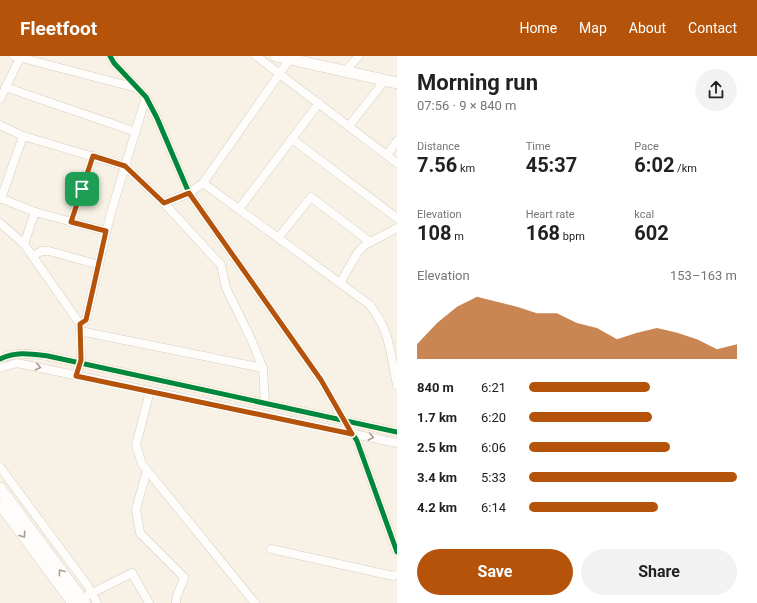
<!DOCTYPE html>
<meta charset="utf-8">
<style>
:root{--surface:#fff;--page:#f2f2f2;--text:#222;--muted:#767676;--accent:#b45309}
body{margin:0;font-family:Roboto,sans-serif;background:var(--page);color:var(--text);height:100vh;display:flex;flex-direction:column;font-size:15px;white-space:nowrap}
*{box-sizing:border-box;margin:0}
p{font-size:13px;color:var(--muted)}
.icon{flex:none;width:22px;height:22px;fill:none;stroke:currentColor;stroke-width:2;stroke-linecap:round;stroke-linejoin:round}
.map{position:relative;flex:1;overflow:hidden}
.drawer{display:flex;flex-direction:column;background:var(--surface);width:360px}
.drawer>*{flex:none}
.pin{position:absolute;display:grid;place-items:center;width:34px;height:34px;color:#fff;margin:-17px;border-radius:8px;box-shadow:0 2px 6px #0006}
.round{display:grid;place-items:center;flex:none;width:42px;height:42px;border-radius:21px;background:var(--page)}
.head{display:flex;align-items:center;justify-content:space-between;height:68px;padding:0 20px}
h1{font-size:22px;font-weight:700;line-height:30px}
.stats{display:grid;grid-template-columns:repeat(3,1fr);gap:6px;height:68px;padding:4px 20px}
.stats div{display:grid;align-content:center}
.stats b{font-size:20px;font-weight:700}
.stats small{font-size:11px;font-weight:400}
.stats p{font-size:11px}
.chart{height:112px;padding:8px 20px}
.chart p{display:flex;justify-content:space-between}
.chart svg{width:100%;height:72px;margin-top:4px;fill:var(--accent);opacity:.7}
.action{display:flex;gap:8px;margin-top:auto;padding:8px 20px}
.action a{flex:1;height:46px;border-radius:24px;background:var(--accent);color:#fff;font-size:16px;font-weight:700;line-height:46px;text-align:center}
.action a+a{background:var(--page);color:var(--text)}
ul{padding:0 20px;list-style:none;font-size:13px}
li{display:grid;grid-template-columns:64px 48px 1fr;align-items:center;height:30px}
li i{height:10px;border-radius:5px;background:var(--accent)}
header{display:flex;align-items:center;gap:24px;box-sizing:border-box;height:56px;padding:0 20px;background:var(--accent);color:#fff}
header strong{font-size:19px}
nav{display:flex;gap:22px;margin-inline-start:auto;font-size:14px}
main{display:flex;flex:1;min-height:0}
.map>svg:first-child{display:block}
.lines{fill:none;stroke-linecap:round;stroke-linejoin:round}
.street-casing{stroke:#d6cdc1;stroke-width:9}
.secondary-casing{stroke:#d7cec2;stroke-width:12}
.street{stroke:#fefdfb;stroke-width:8}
.secondary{stroke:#fefdfb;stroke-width:11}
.cycleway-casing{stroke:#fff8e6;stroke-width:8}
.cycleway{stroke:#00873e;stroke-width:5}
.oneway{stroke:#ac9c8d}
.route-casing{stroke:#fff;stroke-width:8}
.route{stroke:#b45309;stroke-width:5}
</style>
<header>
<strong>Fleetfoot</strong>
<nav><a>Home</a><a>Map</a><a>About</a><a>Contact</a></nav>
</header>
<main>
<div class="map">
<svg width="397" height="547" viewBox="0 0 397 547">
<rect width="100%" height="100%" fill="#f7f2e5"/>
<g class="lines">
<defs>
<g id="street">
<path d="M14 0 137 32"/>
<path d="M110 0 114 7 146 41 157 62 189 137 321 325 357 385 397 496"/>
<path d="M256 0 397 107"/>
<path d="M345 15 359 0"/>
<path d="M5 31 136 76"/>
<path d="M0 43 20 2"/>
<path d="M0 69 23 80 125 110 164 147 221 209 226 232 251 283 263 312 265 348"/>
<path d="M349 70 385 24"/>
<path d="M292 83 397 162"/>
<path d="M387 99 397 85"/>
<path d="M203 127 370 249C391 277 390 297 397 329"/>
<path d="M0 142 35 156 106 175"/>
<path d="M1 143 23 80"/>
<path d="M164 147 189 137 203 127 292 0"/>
<path d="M239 153 319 47"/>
<path d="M71 166 93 100"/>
<path d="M0 167 24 188 80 268 81 304 76 319"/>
<path d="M278 182 311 141 370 186"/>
<path d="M24 188 35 156"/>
<path d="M32 200 42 195H49L99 209"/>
<path d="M340 227 358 196 365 189 397 172"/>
<path d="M80 268 86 264 110 160 146 41"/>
<path d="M80 275 263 312"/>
<path d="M0 303C15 295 32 298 48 300L397 376"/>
<path d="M0 312 17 307 397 387"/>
<path d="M150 335 136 389 142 408 255 547"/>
<path d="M0 411 88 530 97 547"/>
<path d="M147 414 136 453 140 477 184 521C183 530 175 538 176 547"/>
<path d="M271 493 393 520 397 519"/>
<path d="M88 539 132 517 149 547"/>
</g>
<g id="secondary">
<path d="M276 0 397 27"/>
<path d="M0 432 85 547"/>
<path d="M0 448 73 547"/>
</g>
</defs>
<use href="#street" class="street-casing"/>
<use href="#secondary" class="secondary-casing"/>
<use href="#street" class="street"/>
<use href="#secondary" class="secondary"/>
<defs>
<g id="cycleway">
<path d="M110 0 114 7 146 41 157 62 189 137 321 325 357 385 397 496"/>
<path d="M0 303C15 295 32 298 48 300L397 376"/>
</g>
</defs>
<use href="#cycleway" class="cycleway-casing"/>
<use href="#cycleway" class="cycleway"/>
</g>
<defs><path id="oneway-chevron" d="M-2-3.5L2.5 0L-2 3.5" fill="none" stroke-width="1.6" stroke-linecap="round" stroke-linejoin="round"/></defs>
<g class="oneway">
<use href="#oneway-chevron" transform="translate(38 311) rotate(12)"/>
<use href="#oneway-chevron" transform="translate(371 381) rotate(11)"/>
<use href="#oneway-chevron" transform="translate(23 479) rotate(54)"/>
<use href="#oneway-chevron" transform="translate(61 516) rotate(-127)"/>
</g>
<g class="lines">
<defs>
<path id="route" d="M93 100 125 110 164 147 189 137 321 324 352 378 76 320 81 304 80 268 86 264 106 175 71 166Z"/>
</defs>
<use href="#route" class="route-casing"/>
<use href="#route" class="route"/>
</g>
</svg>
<div class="pin" style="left:82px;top:133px;background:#1e9e55"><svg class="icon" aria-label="arrive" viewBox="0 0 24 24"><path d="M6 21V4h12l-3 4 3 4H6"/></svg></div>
</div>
<section class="drawer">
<div class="head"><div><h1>Morning run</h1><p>07:56 · 9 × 840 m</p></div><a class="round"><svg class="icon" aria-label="share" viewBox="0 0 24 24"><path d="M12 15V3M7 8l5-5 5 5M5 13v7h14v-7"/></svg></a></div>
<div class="stats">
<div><p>Distance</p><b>7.56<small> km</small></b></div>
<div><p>Time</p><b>45:37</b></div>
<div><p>Pace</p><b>6:02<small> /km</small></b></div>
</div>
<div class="stats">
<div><p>Elevation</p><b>108<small> m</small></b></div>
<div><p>Heart rate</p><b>168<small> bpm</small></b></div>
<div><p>kcal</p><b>602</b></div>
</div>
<div class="chart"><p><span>Elevation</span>153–163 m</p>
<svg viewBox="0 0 160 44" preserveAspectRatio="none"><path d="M0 44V35L10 22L20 12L30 6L40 9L50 12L60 16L70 16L80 22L90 25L100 32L110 28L120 25L130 28L140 32L150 38L160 35V44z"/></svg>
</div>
<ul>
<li><b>840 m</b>6:21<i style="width:58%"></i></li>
<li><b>1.7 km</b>6:20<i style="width:59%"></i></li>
<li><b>2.5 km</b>6:06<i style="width:68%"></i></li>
<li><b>3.4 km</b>5:33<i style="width:100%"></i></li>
<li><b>4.2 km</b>6:14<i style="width:62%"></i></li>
</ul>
<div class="action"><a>Save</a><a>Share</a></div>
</section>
</main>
